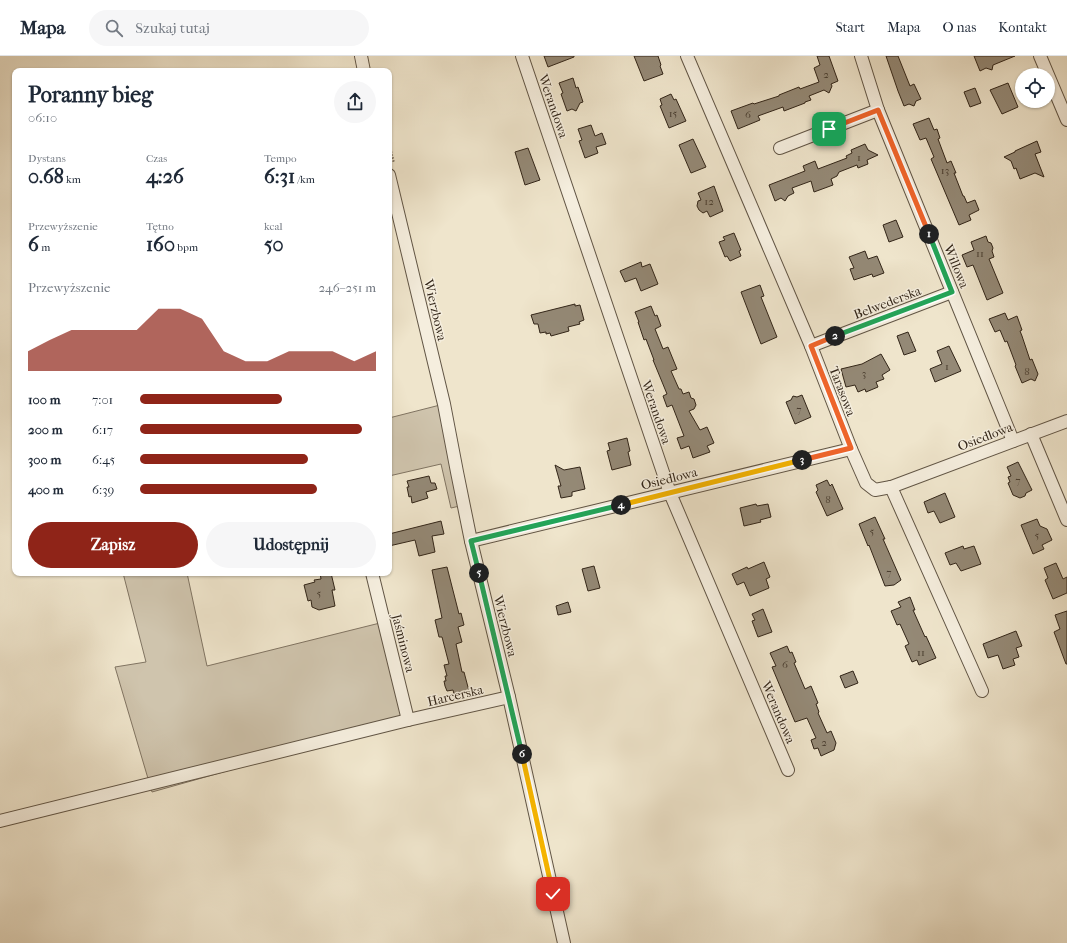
<!DOCTYPE html>
<html lang="pl">
<meta charset="utf-8">
<style>
:root{--surface:#fff;--page:#f6f6f7;--text:#1f2937;--muted:#747a83;--line:#e0e1e3;--accent:#8f2418}
body{margin:0;font-family:"IM FELL French Canon",serif;background:var(--page);color:var(--text);height:100vh;display:flex;flex-direction:column;font-size:15px;white-space:nowrap}
*{box-sizing:border-box;margin:0}
p{font-size:13px;color:var(--muted)}
.icon{flex:none;width:22px;height:22px;fill:none;stroke:currentColor;stroke-width:2;stroke-linecap:round;stroke-linejoin:round}
.map{position:relative;flex:1;overflow:hidden}
.sheet{position:absolute;left:12px;top:12px;width:380px;height:508px;display:flex;flex-direction:column;background:var(--surface);border-radius:8px;box-shadow:0 1px 3px #0004}
.sheet>*{flex:none}
.buttons{position:absolute;left:1015px;top:12px;display:grid;gap:8px}
.buttons a{display:grid;place-items:center;width:40px;height:40px;border-radius:50%;background:var(--surface);box-shadow:0 1px 3px #0004;font-size:20px}
.pin{position:absolute;display:grid;place-items:center;width:34px;height:34px;color:#fff;margin:-17px;border-radius:8px;box-shadow:0 2px 6px #0006}
.km{position:absolute;width:20px;height:20px;margin:-10px;border-radius:50%;background:#222;color:#fff;font-size:11px;line-height:20px;text-align:center}
.round{display:grid;place-items:center;flex:none;width:42px;height:42px;border-radius:21px;background:var(--page)}
.headline{display:flex;align-items:center;justify-content:space-between;height:68px;padding:0 16px}
h1{font-size:22px;font-weight:700;line-height:30px}
.stats{display:grid;grid-template-columns:repeat(3,1fr);gap:6px;height:68px;padding:4px 16px}
.stats div{display:grid;align-content:center}
.stats b{font-size:20px;font-weight:700}
.stats small{font-size:11px;font-weight:400}
.stats p{font-size:11px}
.chart{height:112px;padding:8px 16px}
.chart p{display:flex;justify-content:space-between}
.chart svg{width:100%;height:72px;margin-top:4px;fill:var(--accent);opacity:.7}
.button{display:flex;gap:8px;margin-top:auto;padding:8px 16px}
.button a{flex:1;height:46px;border-radius:24px;background:var(--accent);color:#fff;font-size:16px;font-weight:700;line-height:46px;text-align:center}
.button a+a{background:var(--page);color:var(--text)}
ul{padding:0 16px;list-style:none;font-size:13px}
li{display:grid;grid-template-columns:64px 48px 1fr;align-items:center;height:30px}
li i{height:10px;border-radius:5px;background:var(--accent)}
header{display:flex;align-items:center;gap:24px;box-sizing:border-box;height:56px;padding:0 20px;background:var(--surface);border-bottom:1px solid var(--line)}
header strong{font-size:19px}
nav{display:flex;gap:22px;margin-inline-start:auto;font-size:14px}
.search{width:280px;height:36px;background:var(--page);display:flex;align-items:center;gap:10px;box-sizing:border-box;padding:0 14px;border-radius:22px;color:var(--muted);font-size:15px}
.map>svg:first-child{display:block}
.green{fill:#cfc4ad;stroke:#807462}
.building{fill:#948976;stroke:#322518}
.lines{fill:none;stroke-linecap:round;stroke-linejoin:round}
.minor-casing{stroke:#615545;stroke-width:14}
.path{stroke:#322518;stroke-width:2;stroke-dasharray:1 2;stroke-linecap:butt}
.minor{stroke:#f5eede;stroke-width:12}
.split-1-casing{stroke:#fff;stroke-width:8}
.split-2-casing{stroke:#fff;stroke-width:8}
.split-3-casing{stroke:#fff;stroke-width:8}
.split-4-casing{stroke:#fff;stroke-width:8}
.split-5-casing{stroke:#fff;stroke-width:8}
.split-6-casing{stroke:#fff;stroke-width:8}
.split-7-casing{stroke:#fff;stroke-width:8}
.split-1{stroke:#f0652b;stroke-width:5}
.split-2{stroke:#22a559;stroke-width:5}
.split-3{stroke:#f0652b;stroke-width:5}
.split-4{stroke:#f5b400;stroke-width:5}
.split-5{stroke:#22a559;stroke-width:5}
.split-6{stroke:#22a559;stroke-width:5}
.split-7{stroke:#f5b400;stroke-width:5}
.labels{text-anchor:middle;stroke-width:3;stroke-linejoin:round;paint-order:stroke}
.number-label{font-size:11px;fill:#4a3e30}
.street-label{font-size:13px;fill:#322518;stroke:#f5eede}
</style>
<header>
<strong>Mapa</strong>
<div class="search"><svg class="icon" aria-label="search" viewBox="0 0 24 24"><circle cx="10" cy="10" r="6"/><path d="M15 15l6 6"/></svg>Szukaj tutaj</div>
<nav><a>Start</a><a>Mapa</a><a>O nas</a><a>Kontakt</a></nav>
</header>
<div class="map">
<svg width="1067" height="887" viewBox="0 0 1067 887">
<rect width="100%" height="100%" fill="#efe5cc"/>
<filter id="stains"><feTurbulence type="fractalNoise" baseFrequency=".005" numOctaves="4"/><feColorMatrix values="0 0 0 0 .2 0 0 0 0 .09 0 0 0 0 .02 0 0 0 .5 -.17"/></filter>
<radialGradient id="worn" r=".72"><stop offset=".6" stop-color="#630" stop-opacity="0"/><stop offset="1" stop-color="#630" stop-opacity=".3"/></radialGradient>
<g class="green">
<path d="M444 348 464 449 451 452 441 408 389 420V362Z"/>
<path d="M123 517H187L207 610 384 566 408 664 152 736 115 611 146 606Z"/>
</g>
<g class="building">
<path d="M544 0H574V1L548 11Z"/>
<path d="M634 0H658L661 9 660 10 663 18 644 25Z"/>
<path d="M817 0H829L838 25 831 28 832 30 829 37 824 34 809 40 811 44 805 46V47L784 55 783 51 758 60 760 64 738 73 731 55 753 47 754 48 779 40V39L799 31 800 33 819 26 814 12 820 9Z"/>
<path d="M886 0H898L910 30 914 28 921 43 916 45 914 50 909 48 904 50 898 35Z"/>
<path d="M974 0H1015L993 9 992 14 986 12 980 15Z"/>
<path d="M573 22 576 32 578 31 583 46 580 47 576 55 572 53 567 55 561 38 563 37 559 27Z"/>
<path d="M1008 27 1018 51 1002 58 990 34Z"/>
<path d="M975 32 981 47 970 51 964 36Z"/>
<path d="M671 38 674 44 676 43 686 65 669 72 660 50 662 49 660 43Z"/>
<path d="M929 62 934 74 937 73 940 82 938 83 947 107 951 105 956 117H954L963 140H964L967 147 975 144 979 154 969 159 971 164 959 169 931 103 934 101 926 82 920 84 913 68Z"/>
<path d="M591 69 595 80 602 77 606 88 596 91 598 97 585 102 579 85 582 84 578 73Z"/>
<path d="M693 83 706 111 691 117 679 89Z"/>
<path d="M1037 85 1041 96 1035 98 1044 121 1035 117 1020 123 1016 112 1014 113 1011 105 1004 101 1015 96V95Z"/>
<path d="M865 88 868 94 878 99 867 104 868 108 858 112 857 109 839 116 837 120 831 123 833 129 814 136 811 125 792 132 794 137 788 140 785 145 781 142 775 145 769 129 805 115 803 110 815 105 818 113 847 102 846 100 852 97 851 94Z"/>
<path d="M528 92 540 124 525 129 515 96Z"/>
<path d="M714 130 723 155 710 161 707 155 703 157 699 154 697 150 698 145 701 144 698 137Z"/>
<path d="M896 164 903 181 889 186 883 169Z"/>
<path d="M734 177 741 194 739 195 741 200 730 205 727 200 725 201 719 186 725 184 723 181Z"/>
<path d="M986 180 988 186 991 187 993 192 992 195 994 201 989 203 1003 237 987 244 973 209 967 211 962 199 974 194 971 186Z"/>
<path d="M865 195 868 203 877 200 884 217 873 221 872 218 854 224 850 213 854 212 849 201Z"/>
<path d="M641 206 642 211 650 208 658 228 641 235 636 222 625 226 620 215Z"/>
<path d="M760 229 764 240 761 241 777 281 761 288 741 236Z"/>
<path d="M575 248V250L580 249 584 264 579 266 580 268 568 271 569 275 551 280 550 277 546 278V276L540 277 538 268H534L531 259Z"/>
<path d="M651 250 655 260 657 259 661 270 655 273 663 293 668 291 677 313 671 315 679 333H681L683 338 689 336 691 342 694 343 696 349 694 353 689 355 700 374 707 371 714 387 707 390 710 396 693 402 689 390 681 393 677 382 684 380 672 349 667 351 663 340 667 338 653 304H654L646 283 644 284 638 266H639L635 256Z"/>
<path d="M1005 257 1008 264 1017 260 1022 274 1020 275 1022 280 1030 304 1032 303 1038 318 1035 325 1031 323 1022 327 1015 310 1016 309 1007 285 1005 286 1000 274 995 276 989 263Z"/>
<path d="M908 276 916 295 904 299 897 280Z"/>
<path d="M949 290 961 315 935 326 930 313 942 308 937 295Z"/>
<path d="M881 298 890 314 882 319 884 323 876 326 878 331 866 336 865 333 858 336 855 329 846 331 841 313 862 308Z"/>
<path d="M802 339 811 361 795 368 786 346 791 344 793 340 797 341Z"/>
<path d="M627 382 630 395 628 396 631 409 612 414 607 395 610 394 608 387Z"/>
<path d="M1018 406 1032 434 1026 437 1025 440 1020 442 1013 439 1008 427 1010 426 1008 421 1011 420 1007 411Z"/>
<path d="M555 409 564 414 580 411 585 433 572 436V440L561 442 558 430H561Z"/>
<path d="M429 420 431 427H435L437 433 426 436 428 442 412 447 411 440 409 441 407 431H409L407 425Z"/>
<path d="M827 424 830 430 832 428 843 453 827 460 816 436 818 434 816 429Z"/>
<path d="M945 437 955 461 940 467 934 455 928 457 924 446Z"/>
<path d="M756 448 757 450 768 448 771 461 760 464 761 466 744 470 740 452Z"/>
<path d="M875 461 885 483H883L901 524 894 529 885 530 869 489 868 490 859 468Z"/>
<path d="M1037 463 1040 470 1047 473 1052 484 1042 489 1044 493 1033 498 1021 469Z"/>
<path d="M441 465 444 478 432 480 435 496 419 500 415 484 389 490V478Z"/>
<path d="M963 490 964 493 974 490 981 508 961 515 956 507 950 509 945 497Z"/>
<path d="M764 506 770 521 766 523 769 532 750 540 744 526 737 529 732 518 747 511 748 513Z"/>
<path d="M1056 507 1063 523 1067 521V537L1053 543 1045 524 1048 522 1044 512Z"/>
<path d="M594 510 600 532 588 535 582 513Z"/>
<path d="M447 511 459 558 461 557 464 569 458 571 462 586 456 588 462 616H464L469 635 454 638 453 634 447 635 445 630 444 625H446L445 620H447L444 609 449 608 442 581H439L435 564 442 562 432 514Z"/>
<path d="M320 517H331L335 534H332L335 550 319 554 312 551 311 544 308 545 304 529 315 526 314 524 321 523Z"/>
<path d="M910 541 915 554H913L925 581 926 580 936 602 919 609 917 604 912 606 905 590 909 588 900 568 897 569 891 555 901 551 898 546Z"/>
<path d="M568 546 571 556 558 559 556 550Z"/>
<path d="M763 553 772 576 758 581 752 565 755 564 752 558Z"/>
<path d="M1067 555V608H1066L1054 576 1060 573 1055 559Z"/>
<path d="M1016 575 1022 590 1016 592 1019 601 1013 603 1015 609 1003 613 998 599 988 602 983 588Z"/>
<path d="M787 590 790 597 792 596 796 606 794 607 805 633 811 630 818 647 816 648 819 656 818 657 827 677 831 675 836 687 834 694 821 700 818 692 814 693 811 684 816 682 807 662 795 666 772 611 776 610 770 597Z"/>
<path d="M853 615 858 627 845 632 840 620Z"/>
</g>
<g class="lines">
<defs>
<g id="minor">
<path d="M361 0 364 15"/>
<path d="M522 0 670 437 788 714"/>
<path d="M687 0 811 290 851 393 866 427 875 434 891 431 1067 365"/>
<path d="M861 0 878 54 1013 385"/>
<path d="M1040 0 1067 64"/>
<path d="M780 92 878 54"/>
<path d="M389 119 444 348 457 416 471 485 509 641 564 887"/>
<path d="M811 290 952 236"/>
<path d="M1031 378 1067 464"/>
<path d="M891 431 982 635"/>
<path d="M471 485 851 393"/>
<path d="M372 517 408 664"/>
<path d="M0 765 408 664 509 641"/>
</g>
</defs>
<use href="#minor" class="minor-casing"/>
<path class="path" d="M389 87 394 107"/>
<use href="#minor" class="minor"/>
</g>
<g class="lines">
<defs>
<path id="split-1" d="M829 73 878 54 929 178"/>
<path id="split-2" d="M835 280 952 236 929 178"/>
<path id="split-3" d="M802 404 851 392 811 290 835 280"/>
<path id="split-4" d="M621 449 802 404"/>
<path id="split-5" d="M479 517 471 485 621 449"/>
<path id="split-6" d="M479 517 522 698"/>
<path id="split-7" d="M522 698 553 838"/>
</defs>
<use href="#split-1" class="split-1-casing"/>
<use href="#split-2" class="split-2-casing"/>
<use href="#split-3" class="split-3-casing"/>
<use href="#split-4" class="split-4-casing"/>
<use href="#split-5" class="split-5-casing"/>
<use href="#split-6" class="split-6-casing"/>
<use href="#split-7" class="split-7-casing"/>
<use href="#split-1" class="split-1"/>
<use href="#split-2" class="split-2"/>
<use href="#split-3" class="split-3"/>
<use href="#split-4" class="split-4"/>
<use href="#split-5" class="split-5"/>
<use href="#split-6" class="split-6"/>
<use href="#split-7" class="split-7"/>
</g>
<g class="labels">
<g class="number-label">
<text x="826" y="22">2</text>
<text x="673" y="61">15</text>
<text x="748" y="62">6</text>
<text x="859" y="105">1</text>
<text x="945" y="118">13</text>
<text x="709" y="149">12</text>
<text x="980" y="201">11</text>
<text x="947" y="314">1</text>
<text x="1027" y="319">8</text>
<text x="864" y="321">3</text>
<text x="799" y="357">7</text>
<text x="1018" y="428">7</text>
<text x="828" y="447">8</text>
<text x="872" y="479">5</text>
<text x="1037" y="483">5</text>
<text x="889" y="520">7</text>
<text x="319" y="541">5</text>
<text x="921" y="600">11</text>
<text x="785" y="612">6</text>
<text x="824" y="690">2</text>
</g>
<g class="street-label">
<text transform="translate(554 50) rotate(71)" y="5">Werandowa</text>
<text transform="translate(957 210) rotate(68)" y="5">Willowa</text>
<text transform="translate(887 246) rotate(-21)" y="5">Belwederska</text>
<text transform="translate(436 254) rotate(77)" y="5">Wierzbowa</text>
<text transform="translate(843 335) rotate(69)" y="5">Tarasowa</text>
<text transform="translate(657 356) rotate(71)" y="5">Werandowa</text>
<text transform="translate(985 380) rotate(-21)" y="5">Osiedlowa</text>
<text transform="translate(669 422) rotate(-14)" y="5">Osiedlowa</text>
<text transform="translate(506 570) rotate(76)" y="5">Wierzbowa</text>
<text transform="translate(404 587) rotate(76)" y="5">Jaśminowa</text>
<text transform="translate(455 639) rotate(-13)" y="5">Harcerska</text>
<text transform="translate(779 656) rotate(67)" y="5">Werandowa</text>
</g>
</g>
<rect width="100%" height="100%" filter="url(#stains)"/>
<rect width="100%" height="100%" fill="url(#worn)"/>
</svg>
<div class="buttons">
<a><svg class="icon" aria-label="locate" viewBox="0 0 24 24"><circle cx="12" cy="12" r="6"/><path d="M12 2v4M12 18v4M2 12h4M18 12h4"/></svg></a>
</div>
<div class="pin" style="left:829px;top:73px;background:#1e9e55"><svg class="icon" aria-label="arrive" viewBox="0 0 24 24"><path d="M6 21V4h12l-3 4 3 4H6"/></svg></div>
<div class="pin" style="left:553px;top:838px;background:#d93025"><svg class="icon" aria-label="check" viewBox="0 0 24 24"><path d="M5 12l5 5 9-10"/></svg></div>
<b class="km" style="left:929px;top:178px">1</b>
<b class="km" style="left:835px;top:280px">2</b>
<b class="km" style="left:802px;top:404px">3</b>
<b class="km" style="left:621px;top:449px">4</b>
<b class="km" style="left:479px;top:517px">5</b>
<b class="km" style="left:522px;top:698px">6</b>
<section class="sheet">
<div class="headline"><div><h1>Poranny bieg</h1><p>06:10</p></div><a class="round"><svg class="icon" aria-label="share" viewBox="0 0 24 24"><path d="M12 15V3M7 8l5-5 5 5M5 13v7h14v-7"/></svg></a></div>
<div class="stats">
<div><p>Dystans</p><b>0.68<small> km</small></b></div>
<div><p>Czas</p><b>4:26</b></div>
<div><p>Tempo</p><b>6:31<small> /km</small></b></div>
</div>
<div class="stats">
<div><p>Przewyższenie</p><b>6<small> m</small></b></div>
<div><p>Tętno</p><b>160<small> bpm</small></b></div>
<div><p>kcal</p><b>50</b></div>
</div>
<div class="chart"><p><span>Przewyższenie</span>246–251 m</p>
<svg viewBox="0 0 160 44" preserveAspectRatio="none"><path d="M0 44V32L10 25L20 19L30 19L40 19L50 19L60 6L70 6L80 12L90 32L100 38L110 38L120 32L130 32L140 32L150 38L160 32V44z"/></svg>
</div>
<ul>
<li><b>100 m</b>7:01<i style="width:60%"></i></li>
<li><b>200 m</b>6:17<i style="width:94%"></i></li>
<li><b>300 m</b>6:45<i style="width:71%"></i></li>
<li><b>400 m</b>6:39<i style="width:75%"></i></li>
</ul>
<div class="button"><a>Zapisz</a><a>Udostępnij</a></div>
</section>
</div>
